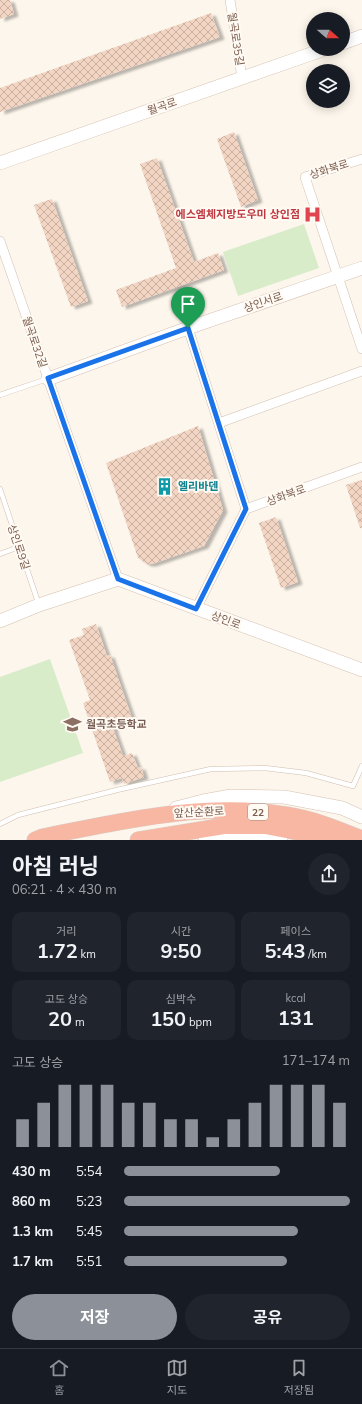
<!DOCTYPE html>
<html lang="ko">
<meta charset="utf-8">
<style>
:root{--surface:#171b24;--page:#20242c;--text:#f1f3f6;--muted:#9ea1a6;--line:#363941;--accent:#8c9099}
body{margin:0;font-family:Mulish,"Noto Sans KR",sans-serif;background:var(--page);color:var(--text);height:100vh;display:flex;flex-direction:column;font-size:15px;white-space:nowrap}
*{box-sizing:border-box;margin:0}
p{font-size:13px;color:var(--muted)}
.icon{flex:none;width:22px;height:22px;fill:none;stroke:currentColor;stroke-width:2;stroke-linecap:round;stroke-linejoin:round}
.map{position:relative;height:840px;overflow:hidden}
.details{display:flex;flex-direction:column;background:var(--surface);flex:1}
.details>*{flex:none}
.needle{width:26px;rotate:110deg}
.buttons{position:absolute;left:306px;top:12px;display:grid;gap:8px}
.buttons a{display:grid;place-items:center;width:44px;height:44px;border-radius:50%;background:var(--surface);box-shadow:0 2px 10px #0003;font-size:20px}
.pin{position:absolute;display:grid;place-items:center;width:34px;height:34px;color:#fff;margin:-41px -17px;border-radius:50% 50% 50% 0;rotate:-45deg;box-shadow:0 0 4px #0007}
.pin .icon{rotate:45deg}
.round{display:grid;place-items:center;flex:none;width:42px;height:42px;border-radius:21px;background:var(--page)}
.headline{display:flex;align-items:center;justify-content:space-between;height:68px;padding:0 12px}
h1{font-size:22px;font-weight:700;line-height:30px}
.stats{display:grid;grid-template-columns:repeat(3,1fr);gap:6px;height:68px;padding:4px 12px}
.stats div{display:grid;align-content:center;border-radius:10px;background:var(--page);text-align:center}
.stats b{font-size:20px;font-weight:700}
.stats small{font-size:11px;font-weight:400}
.stats p{font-size:11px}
.chart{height:112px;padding:8px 12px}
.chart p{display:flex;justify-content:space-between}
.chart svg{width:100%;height:72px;margin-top:4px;stroke:var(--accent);stroke-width:6}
.primary-button{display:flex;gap:8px;margin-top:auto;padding:8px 12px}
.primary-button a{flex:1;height:46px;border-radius:24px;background:var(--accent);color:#fff;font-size:16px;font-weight:700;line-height:46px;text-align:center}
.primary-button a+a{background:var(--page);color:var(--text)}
ul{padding:0 12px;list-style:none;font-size:13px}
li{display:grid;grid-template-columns:64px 48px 1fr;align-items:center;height:30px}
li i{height:10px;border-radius:5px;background:var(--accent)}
.tab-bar{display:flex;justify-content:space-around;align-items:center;height:56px;border-top:1px solid var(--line);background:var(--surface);font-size:11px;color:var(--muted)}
.tab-bar a{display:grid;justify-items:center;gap:2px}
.tab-bar .current{color:var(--accent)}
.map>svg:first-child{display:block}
.park{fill:#d8ecc9}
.building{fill:url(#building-cross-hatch);filter:url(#shadow)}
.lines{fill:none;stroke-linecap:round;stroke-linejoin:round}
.lane-casing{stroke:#d1beb0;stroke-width:5.5}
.street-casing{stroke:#d1beb0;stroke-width:10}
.secondary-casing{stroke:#d6c0b0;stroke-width:14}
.highway-casing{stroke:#dad1cd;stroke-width:17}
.lane{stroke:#fff;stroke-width:4.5}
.street{stroke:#fff;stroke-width:9}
.secondary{stroke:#fff;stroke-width:13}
.highway{stroke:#f7b7a3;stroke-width:16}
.route-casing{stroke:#fff;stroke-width:8}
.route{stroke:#1a73e8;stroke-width:5}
.labels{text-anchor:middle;stroke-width:4;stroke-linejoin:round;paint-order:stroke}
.shield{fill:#fffaf3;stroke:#a28b7f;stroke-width:1}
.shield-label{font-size:10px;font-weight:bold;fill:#7a5c4d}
.street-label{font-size:11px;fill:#7a5c4d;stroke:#fffaf3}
.health-label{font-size:11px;font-weight:bold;fill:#be3a42;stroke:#fffaf3;text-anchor:end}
.culture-label{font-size:11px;font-weight:bold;fill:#0d838f;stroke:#fffaf3;text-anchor:start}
.education-label{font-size:11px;font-weight:bold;fill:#785e54;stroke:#fffaf3;text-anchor:start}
</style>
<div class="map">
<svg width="362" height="840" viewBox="0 0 362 840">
<defs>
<pattern id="building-cross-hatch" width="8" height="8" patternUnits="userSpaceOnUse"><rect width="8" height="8" fill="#f3d5c3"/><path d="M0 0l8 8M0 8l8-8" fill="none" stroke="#cab0a1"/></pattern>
<filter id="shadow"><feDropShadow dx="4.5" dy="2.5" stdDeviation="1" flood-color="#0004"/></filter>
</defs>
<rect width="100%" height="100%" fill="#fdf6ec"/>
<g class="park">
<path d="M304 224 319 268 238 296 223 252Z"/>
<path d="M50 659 83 753 0 782V677Z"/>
</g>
<g class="building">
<path d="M0 0H10L14 14 0 19Z"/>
<path d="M211 13 220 37 0 112V88Z"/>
<path d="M234 132 258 200 241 207 217 139Z"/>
<path d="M157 158 194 262 218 253 224 270 122 307 116 290 176 268 140 164Z"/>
<path d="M52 199 88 301 71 307 34 205Z"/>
<path d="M198 426 223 510 204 546 152 564H147L138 558 106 463Z"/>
<path d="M362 480V528H360L346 485Z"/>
<path d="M276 517 298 582 281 588 259 523Z"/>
<path d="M96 624 107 656 110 655 133 721 113 728 123 756 132 753 138 768 141 767 144 777 124 784 122 778 110 782 83 703 90 700 69 640 84 635 82 629Z"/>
</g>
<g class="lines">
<defs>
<g id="lane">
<path d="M0 395 47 379"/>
<path d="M0 489 39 605"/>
<path d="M0 554 19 547"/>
<path d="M0 824 18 815 117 790 211 769 265 768 306 773 353 786 362 766"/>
</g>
<g id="street">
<path d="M230 0 242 78"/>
<path d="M362 159 305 177 362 349"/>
<path d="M0 241 118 579"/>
<path d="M188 328 246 509"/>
<path d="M219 423 362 371"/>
<path d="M196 609 246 509 362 467"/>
</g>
<g id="secondary">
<path d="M343 43 362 36"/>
<path d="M0 163 325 49"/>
<path d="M48 379 188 328 362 268"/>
<path d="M0 621 39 605 118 579 362 670"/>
<path d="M176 808 203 801 231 796 284 797 342 808 362 817"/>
<path d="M205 837 222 834 281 840"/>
</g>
<g id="highway">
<path d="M35 840 42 837C123 821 204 801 287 815 313 819 338 829 362 839"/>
<path d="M138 840 224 826H265L329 838 334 840"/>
</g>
</defs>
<use href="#lane" class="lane-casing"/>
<use href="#street" class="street-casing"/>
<use href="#secondary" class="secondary-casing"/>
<use href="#highway" class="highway-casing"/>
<use href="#lane" class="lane"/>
<use href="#street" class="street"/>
<use href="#secondary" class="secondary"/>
<use href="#highway" class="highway"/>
</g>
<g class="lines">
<defs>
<path id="route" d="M188 328 246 509 196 609 118 579 48 378Z"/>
</defs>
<use href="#route" class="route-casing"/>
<use href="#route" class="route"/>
</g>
<defs>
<symbol id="hospital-bare" viewBox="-9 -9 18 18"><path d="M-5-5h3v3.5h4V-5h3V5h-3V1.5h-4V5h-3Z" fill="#e0444e" stroke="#fffaf3" stroke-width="2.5" paint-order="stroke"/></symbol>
<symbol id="building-bare" viewBox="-9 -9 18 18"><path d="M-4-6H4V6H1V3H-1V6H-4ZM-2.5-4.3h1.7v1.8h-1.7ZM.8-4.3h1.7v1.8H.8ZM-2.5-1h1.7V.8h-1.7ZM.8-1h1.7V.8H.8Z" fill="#0f9aa8" stroke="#fffaf3" stroke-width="2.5" paint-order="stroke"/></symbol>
<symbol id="school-bare" viewBox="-9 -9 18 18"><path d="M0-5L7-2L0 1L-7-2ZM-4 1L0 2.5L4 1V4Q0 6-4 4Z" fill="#8d6e63" stroke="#fffaf3" stroke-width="2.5" paint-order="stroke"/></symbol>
</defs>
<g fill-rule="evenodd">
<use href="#hospital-bare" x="300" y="202" width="25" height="25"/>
<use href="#building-bare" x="152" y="474" width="25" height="25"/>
<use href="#school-bare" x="60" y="712" width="25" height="25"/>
</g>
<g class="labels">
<rect class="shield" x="248" y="804" width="20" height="16" rx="3"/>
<g class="shield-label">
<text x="258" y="816">22</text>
</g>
<g class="street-label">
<text transform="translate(236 39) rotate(81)" y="4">월곡로35길</text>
<text transform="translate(162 106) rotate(-19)" y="4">월곡로</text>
<text transform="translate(329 169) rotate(-18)" y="4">상화북로</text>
<text transform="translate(263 302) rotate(-19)" y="4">상인서로</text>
<text transform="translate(35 342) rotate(71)" y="4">월곡로32길</text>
<text transform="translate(286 495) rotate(-20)" y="4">상화북로</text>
<text transform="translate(19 547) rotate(71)" y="4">상인로9길</text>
<text transform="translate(226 620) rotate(20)" y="4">상인로</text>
<text transform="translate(199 812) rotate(-3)" y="4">앞산순환로</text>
</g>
<g class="health-label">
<text x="300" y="218">에스엠체지방도우미 상인점</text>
</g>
<g class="culture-label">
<text x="178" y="490">엘리바덴</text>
</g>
<g class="education-label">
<text x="86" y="728">월곡초등학교</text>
</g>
</g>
</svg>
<div class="buttons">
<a><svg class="needle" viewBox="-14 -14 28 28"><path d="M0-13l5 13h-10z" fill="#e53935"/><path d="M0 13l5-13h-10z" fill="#9ea1a6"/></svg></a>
<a><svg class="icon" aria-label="layers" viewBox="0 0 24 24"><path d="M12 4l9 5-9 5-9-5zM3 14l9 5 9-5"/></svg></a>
</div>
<div class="pin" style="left:188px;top:328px;background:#1e9e55"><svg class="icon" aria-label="arrive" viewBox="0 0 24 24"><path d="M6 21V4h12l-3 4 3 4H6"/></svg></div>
</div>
<section class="details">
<div class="headline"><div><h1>아침 러닝</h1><p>06:21 · 4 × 430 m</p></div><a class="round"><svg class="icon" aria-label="share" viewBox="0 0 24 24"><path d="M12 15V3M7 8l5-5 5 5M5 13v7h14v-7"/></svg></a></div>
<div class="stats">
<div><p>거리</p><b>1.72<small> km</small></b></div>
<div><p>시간</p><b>9:50</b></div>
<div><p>페이스</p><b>5:43<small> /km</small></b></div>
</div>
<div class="stats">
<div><p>고도 상승</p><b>20<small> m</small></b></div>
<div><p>심박수</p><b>150<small> bpm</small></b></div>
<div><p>kcal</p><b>131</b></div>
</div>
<div class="chart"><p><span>고도 상승</span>171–174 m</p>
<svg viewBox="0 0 160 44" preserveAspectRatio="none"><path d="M5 44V27M15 44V17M25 44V6M35 44V6M45 44V6M55 44V17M65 44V17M75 44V27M85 44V27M95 44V38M105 44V27M115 44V17M125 44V6M135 44V6M145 44V6M155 44V17"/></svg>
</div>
<ul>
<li><b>430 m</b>5:54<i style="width:69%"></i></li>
<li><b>860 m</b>5:23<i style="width:100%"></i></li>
<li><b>1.3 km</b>5:45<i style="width:77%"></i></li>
<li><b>1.7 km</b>5:51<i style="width:72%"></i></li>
</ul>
<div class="primary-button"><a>저장</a><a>공유</a></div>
</section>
<nav class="tab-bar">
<a class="current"><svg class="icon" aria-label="home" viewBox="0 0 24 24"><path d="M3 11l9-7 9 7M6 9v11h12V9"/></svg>홈</a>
<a><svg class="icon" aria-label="map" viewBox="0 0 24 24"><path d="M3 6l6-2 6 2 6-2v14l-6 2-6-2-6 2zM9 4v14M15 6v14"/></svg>지도</a>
<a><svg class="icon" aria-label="saved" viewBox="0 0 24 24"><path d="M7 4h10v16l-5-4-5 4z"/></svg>저장됨</a>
</nav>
